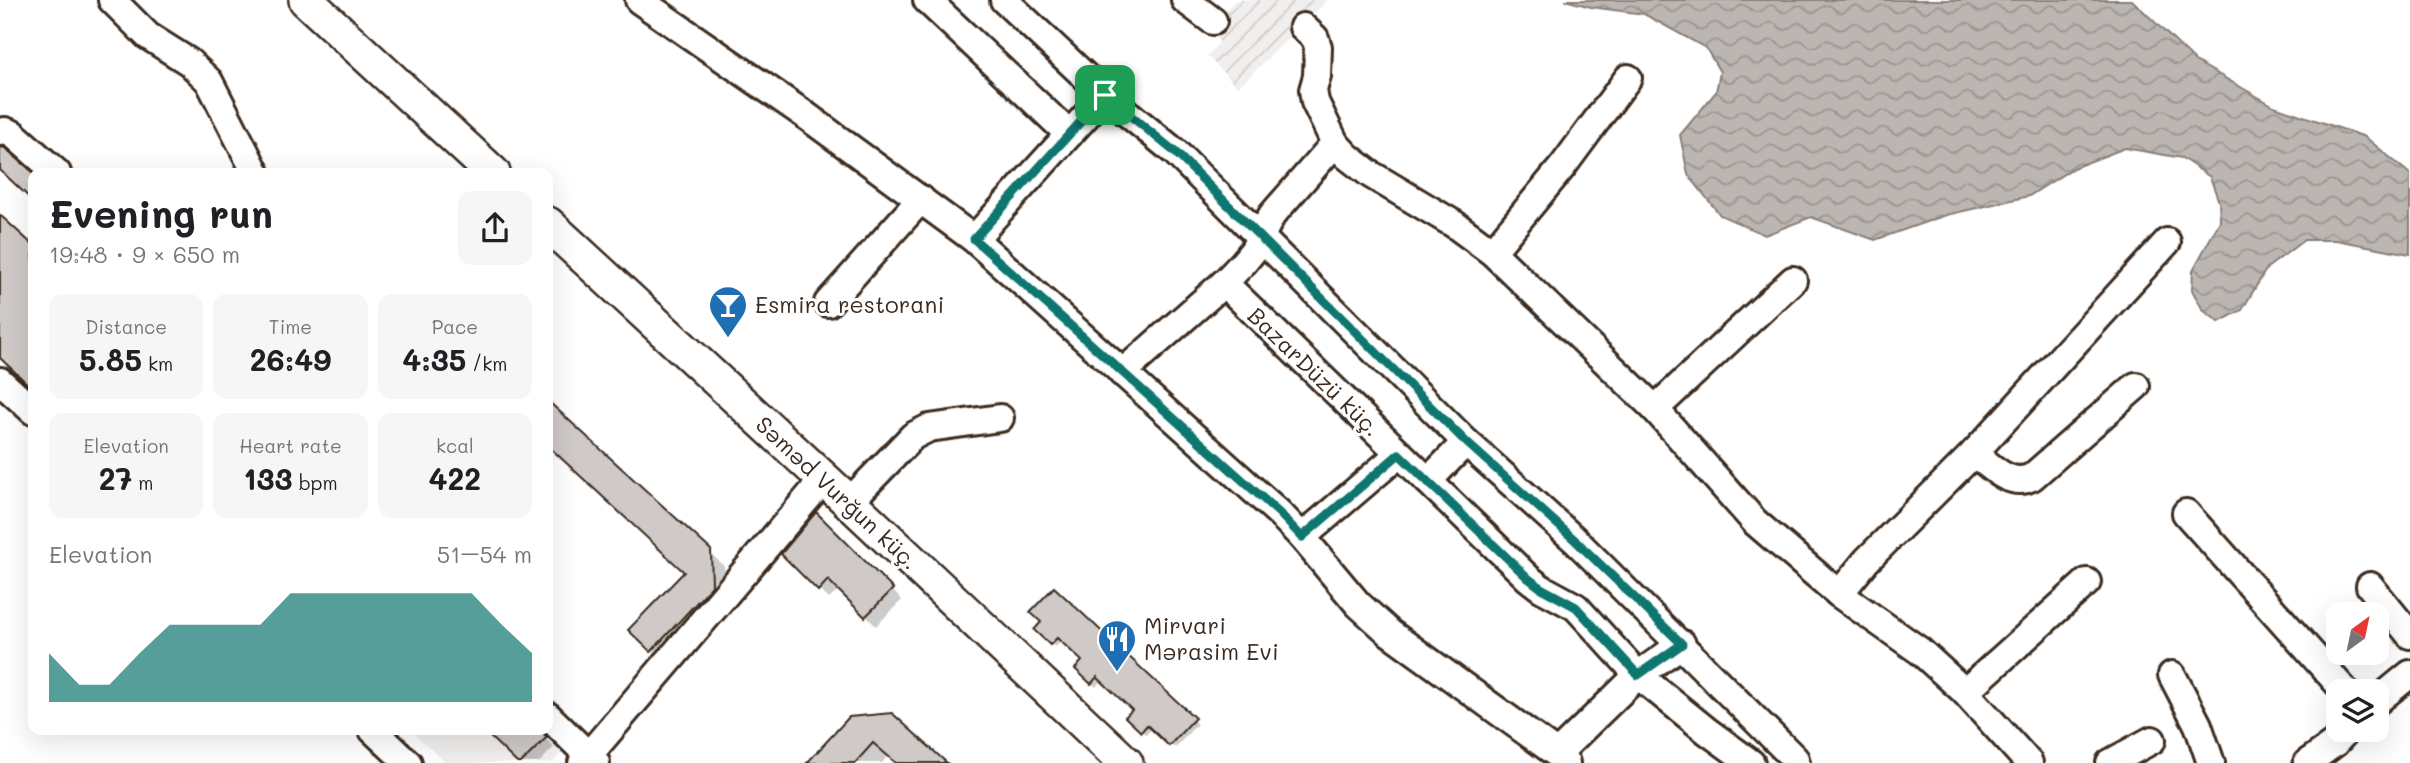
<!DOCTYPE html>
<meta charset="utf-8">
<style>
:root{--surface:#fff;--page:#f6f6f6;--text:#202124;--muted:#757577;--accent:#0f766e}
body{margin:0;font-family:Mali,sans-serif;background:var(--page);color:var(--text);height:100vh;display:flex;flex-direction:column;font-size:26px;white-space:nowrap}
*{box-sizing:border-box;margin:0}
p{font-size:23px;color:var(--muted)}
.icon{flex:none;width:38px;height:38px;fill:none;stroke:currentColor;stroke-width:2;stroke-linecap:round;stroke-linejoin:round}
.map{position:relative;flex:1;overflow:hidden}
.sheet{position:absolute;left:28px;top:168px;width:525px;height:567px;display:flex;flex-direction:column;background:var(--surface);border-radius:14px;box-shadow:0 7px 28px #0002}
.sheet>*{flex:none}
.needle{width:46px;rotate:33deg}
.fabs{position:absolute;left:2326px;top:602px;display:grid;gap:14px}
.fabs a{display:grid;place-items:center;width:63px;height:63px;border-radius:14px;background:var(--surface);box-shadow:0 7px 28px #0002;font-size:35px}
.pin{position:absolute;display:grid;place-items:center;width:60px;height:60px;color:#fff;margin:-30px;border-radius:14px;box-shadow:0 4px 10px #0006}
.round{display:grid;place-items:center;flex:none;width:74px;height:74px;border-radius:14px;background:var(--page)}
.head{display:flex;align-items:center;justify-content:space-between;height:119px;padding:0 21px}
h1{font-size:38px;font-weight:700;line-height:52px}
.stats{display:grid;grid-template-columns:repeat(3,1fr);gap:10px;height:119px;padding:7px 21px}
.stats div{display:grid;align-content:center;border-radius:14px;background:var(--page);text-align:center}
.stats b{font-size:30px;font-weight:700}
.stats small{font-size:19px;font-weight:400}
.stats p{font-size:19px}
.chart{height:196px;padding:14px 21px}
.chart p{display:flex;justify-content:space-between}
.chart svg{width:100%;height:126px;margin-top:7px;fill:var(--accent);opacity:.7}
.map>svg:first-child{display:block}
.built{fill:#f1efee}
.industrial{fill:url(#industrial-furrows)}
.water{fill:url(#water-waves);stroke:#887e77;stroke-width:2}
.shadow{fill:#0003}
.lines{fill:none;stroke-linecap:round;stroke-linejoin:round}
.stream{stroke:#887e77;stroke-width:6}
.building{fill:#cfcac7;stroke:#3b2a1e;stroke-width:2}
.minor-casing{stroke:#3b2a1e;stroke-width:32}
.major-casing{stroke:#3b2a1e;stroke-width:38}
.minor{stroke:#fff;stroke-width:26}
.major{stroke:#fff;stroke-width:33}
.route-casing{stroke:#fff;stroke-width:14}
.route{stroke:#0f766e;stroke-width:9}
.labels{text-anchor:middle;stroke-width:6;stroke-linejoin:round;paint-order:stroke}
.poi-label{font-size:23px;fill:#3b2a1e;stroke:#fff;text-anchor:start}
.street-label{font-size:23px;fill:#3b2a1e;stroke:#fff}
</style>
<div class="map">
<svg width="2410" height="763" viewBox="0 0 2410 763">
<defs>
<pattern id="industrial-furrows" width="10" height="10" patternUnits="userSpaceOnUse" patternTransform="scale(1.75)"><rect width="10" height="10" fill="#f1efee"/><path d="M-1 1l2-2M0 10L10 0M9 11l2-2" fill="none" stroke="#d0cdcc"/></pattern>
<pattern id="water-waves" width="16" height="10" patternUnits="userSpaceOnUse" patternTransform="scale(1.75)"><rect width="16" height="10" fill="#bcb6b3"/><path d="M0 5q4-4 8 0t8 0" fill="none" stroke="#9a9491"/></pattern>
</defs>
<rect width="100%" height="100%" fill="#fff"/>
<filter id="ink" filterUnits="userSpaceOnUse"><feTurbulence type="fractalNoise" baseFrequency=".0143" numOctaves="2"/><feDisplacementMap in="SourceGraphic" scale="14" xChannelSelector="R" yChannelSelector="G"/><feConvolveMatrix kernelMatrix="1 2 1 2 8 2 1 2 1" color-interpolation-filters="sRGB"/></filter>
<g filter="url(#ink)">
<path class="built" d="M410 730H547L566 748 552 763H446Z"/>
<path class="industrial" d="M1236 0H1328L1238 87 1207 56 1220 42 1205 30Z"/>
<path class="water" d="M1565 0H2132L2195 61 2274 106 2365 137 2410 174V254L2336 240H2304L2267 268 2242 310 2219 322 2203 310 2192 290 2193 270 2220 221 2219 202 2210 177 2182 158 2125 148 2073 168 2029 196 1946 215 1875 240 1811 217 1765 235 1720 215 1688 174 1680 135 1716 92 1720 72 1706 48 1644 14 1591 7Z"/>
<g class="shadow">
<path d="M0 217 33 248V387L0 356Z"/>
<path d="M548 403 724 566 726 600 666 664 644 644 686 573 548 445Z"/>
<path d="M816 515 902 600 876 626 840 589 829 599 783 554Z"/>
<path d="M1054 589 1197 724 1175 748 1152 728 1146 735 1128 717 1135 710 1102 680 1096 687 1077 669 1084 661 1062 641 1055 647 1037 629 1044 622Z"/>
<path d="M849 718 944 763H897L888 755 882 763H809Z"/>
<path d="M485 730H537L554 747 539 763H519Z"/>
</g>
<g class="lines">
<g class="stream">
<path d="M2376 719 2388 709"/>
<path d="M2331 763 2365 730"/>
</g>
</g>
<g class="building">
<path d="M0 147 5 148 34 173 33 201 0 170Z"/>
<path d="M0 215 33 245V389L0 358Z"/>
<path d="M548 401 711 550 712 586 651 652 628 630 684 572 548 446Z"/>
<path d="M816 512 893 589 865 617 828 580 818 591 781 554Z"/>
<path d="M1054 587 1195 718 1169 746 1147 725 1141 732 1125 717 1132 710 1097 677 1091 684 1075 669 1082 661 1057 638 1050 645 1034 630 1041 622 1030 612Z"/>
<path d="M892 713 947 763H896L873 743 855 763H807L849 717Z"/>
<path d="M483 730H540L547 737 521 763H517Z"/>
</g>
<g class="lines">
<defs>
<g id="minor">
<path d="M112 0 148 36 189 62 209 81 256 173"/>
<path d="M639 0 801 112 974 239 1279 513 1302 537 1358 604 1390 633 1557 754 1566 763"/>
<path d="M927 0 1069 134"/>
<path d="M1004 0 1105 95 1175 152 1466 442 1576 541 1795 759 1796 763"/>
<path d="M1185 0 1213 21"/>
<path d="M1303 27 1315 38 1318 47 1317 76 1313 90 1315 102 1335 143 1347 156 1370 174 1454 224 1492 252 1655 409 1755 522 1839 594 1920 651 1965 692 2029 763"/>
<path d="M0 132 5 131 13 134 57 173"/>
<path d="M974 239 1105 95"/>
<path d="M1492 252 1563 166 1628 78"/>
<path d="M1224 283 1528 578 1541 588 1576 607 1638 675 1707 731 1751 763"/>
<path d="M828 303 921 199"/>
<path d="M1122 373 1224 283 1244 262 1253 251 1272 215 1335 143"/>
<path d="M0 381 33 411"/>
<path d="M1655 409 1793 280"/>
<path d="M1974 453C1991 466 2009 488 2032 477L2136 386"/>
<path d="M1428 481 1466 442"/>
<path d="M849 502 913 436 929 428 1000 418"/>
<path d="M2186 513 2345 691"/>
<path d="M1302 537 1399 454"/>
<path d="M2370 586 2410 635"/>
<path d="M1839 594 1867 560 1974 453 2167 242"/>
<path d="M2172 675 2198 725 2211 763"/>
<path d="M1965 692 2087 582"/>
<path d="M2376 702 2410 674"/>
<path d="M548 716 596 763"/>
<path d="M373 730 408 763"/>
<path d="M1557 754 1638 675 1682 644"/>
<path d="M582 763 823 480"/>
<path d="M2110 763 2152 740"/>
<path d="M2307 763 2335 743 2347 730"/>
</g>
<g id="major">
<path d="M306 0 493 173"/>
<path d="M548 224 849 502 1126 763"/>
</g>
</defs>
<use href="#minor" class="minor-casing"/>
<use href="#major" class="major-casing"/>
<use href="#minor" class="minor"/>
<use href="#major" class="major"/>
</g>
</g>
<g class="lines" filter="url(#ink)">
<defs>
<path id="route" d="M1105 95 1175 152 1466 442 1576 541 1682 644 1638 675 1576 607 1541 588 1528 578 1399 454 1302 537 1279 513 974 239Z"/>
</defs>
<use href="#route" class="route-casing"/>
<use href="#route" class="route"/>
</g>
<defs>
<symbol id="bar-pin" viewBox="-11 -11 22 30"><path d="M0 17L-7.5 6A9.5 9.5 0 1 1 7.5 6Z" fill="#1f6fb2" stroke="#fff"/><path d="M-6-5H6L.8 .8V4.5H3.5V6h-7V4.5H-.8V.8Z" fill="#fff"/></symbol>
<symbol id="restaurant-pin" viewBox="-11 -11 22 30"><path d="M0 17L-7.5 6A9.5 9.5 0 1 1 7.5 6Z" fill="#1f6fb2" stroke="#fff"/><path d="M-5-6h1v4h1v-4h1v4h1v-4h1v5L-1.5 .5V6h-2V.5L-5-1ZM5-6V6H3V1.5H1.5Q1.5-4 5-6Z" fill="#fff"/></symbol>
</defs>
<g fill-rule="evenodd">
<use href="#bar-pin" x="706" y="283" width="44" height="60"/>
<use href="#restaurant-pin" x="1095" y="617" width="44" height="60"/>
</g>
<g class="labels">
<g class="poi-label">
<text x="755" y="313">Esmira restorani</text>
<text x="1144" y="634">Mirvari<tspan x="1144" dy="26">Mərasim Evi</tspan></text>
</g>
<g class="street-label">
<text transform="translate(1314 372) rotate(44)" y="8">BazarDüzü küç.</text>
<text transform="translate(837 493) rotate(43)" y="8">Səməd Vurğun küç.</text>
</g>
</g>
</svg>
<div class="fabs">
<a><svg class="needle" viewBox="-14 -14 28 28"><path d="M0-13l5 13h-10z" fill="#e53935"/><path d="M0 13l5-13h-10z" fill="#757577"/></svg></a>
<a><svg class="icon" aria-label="layers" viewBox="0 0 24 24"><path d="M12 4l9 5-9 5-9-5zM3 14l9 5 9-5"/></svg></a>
</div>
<div class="pin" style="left:1105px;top:95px;background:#1e9e55"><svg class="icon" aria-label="arrive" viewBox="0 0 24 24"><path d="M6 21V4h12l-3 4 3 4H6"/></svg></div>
<section class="sheet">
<div class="head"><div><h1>Evening run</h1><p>19:48 · 9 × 650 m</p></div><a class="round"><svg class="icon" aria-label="share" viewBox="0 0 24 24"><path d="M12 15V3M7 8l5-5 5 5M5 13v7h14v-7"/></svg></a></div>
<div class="stats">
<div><p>Distance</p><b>5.85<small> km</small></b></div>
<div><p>Time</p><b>26:49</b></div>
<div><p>Pace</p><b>4:35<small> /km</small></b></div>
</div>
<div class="stats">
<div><p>Elevation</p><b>27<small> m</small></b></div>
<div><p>Heart rate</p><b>133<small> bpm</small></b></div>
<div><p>kcal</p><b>422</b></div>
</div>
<div class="chart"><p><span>Elevation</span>51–54 m</p>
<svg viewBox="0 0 160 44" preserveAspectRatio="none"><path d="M0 44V27L10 38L20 38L30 27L40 17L50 17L60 17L70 17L80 6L90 6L100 6L110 6L120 6L130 6L140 6L150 17L160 27V44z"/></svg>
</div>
</section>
</div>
